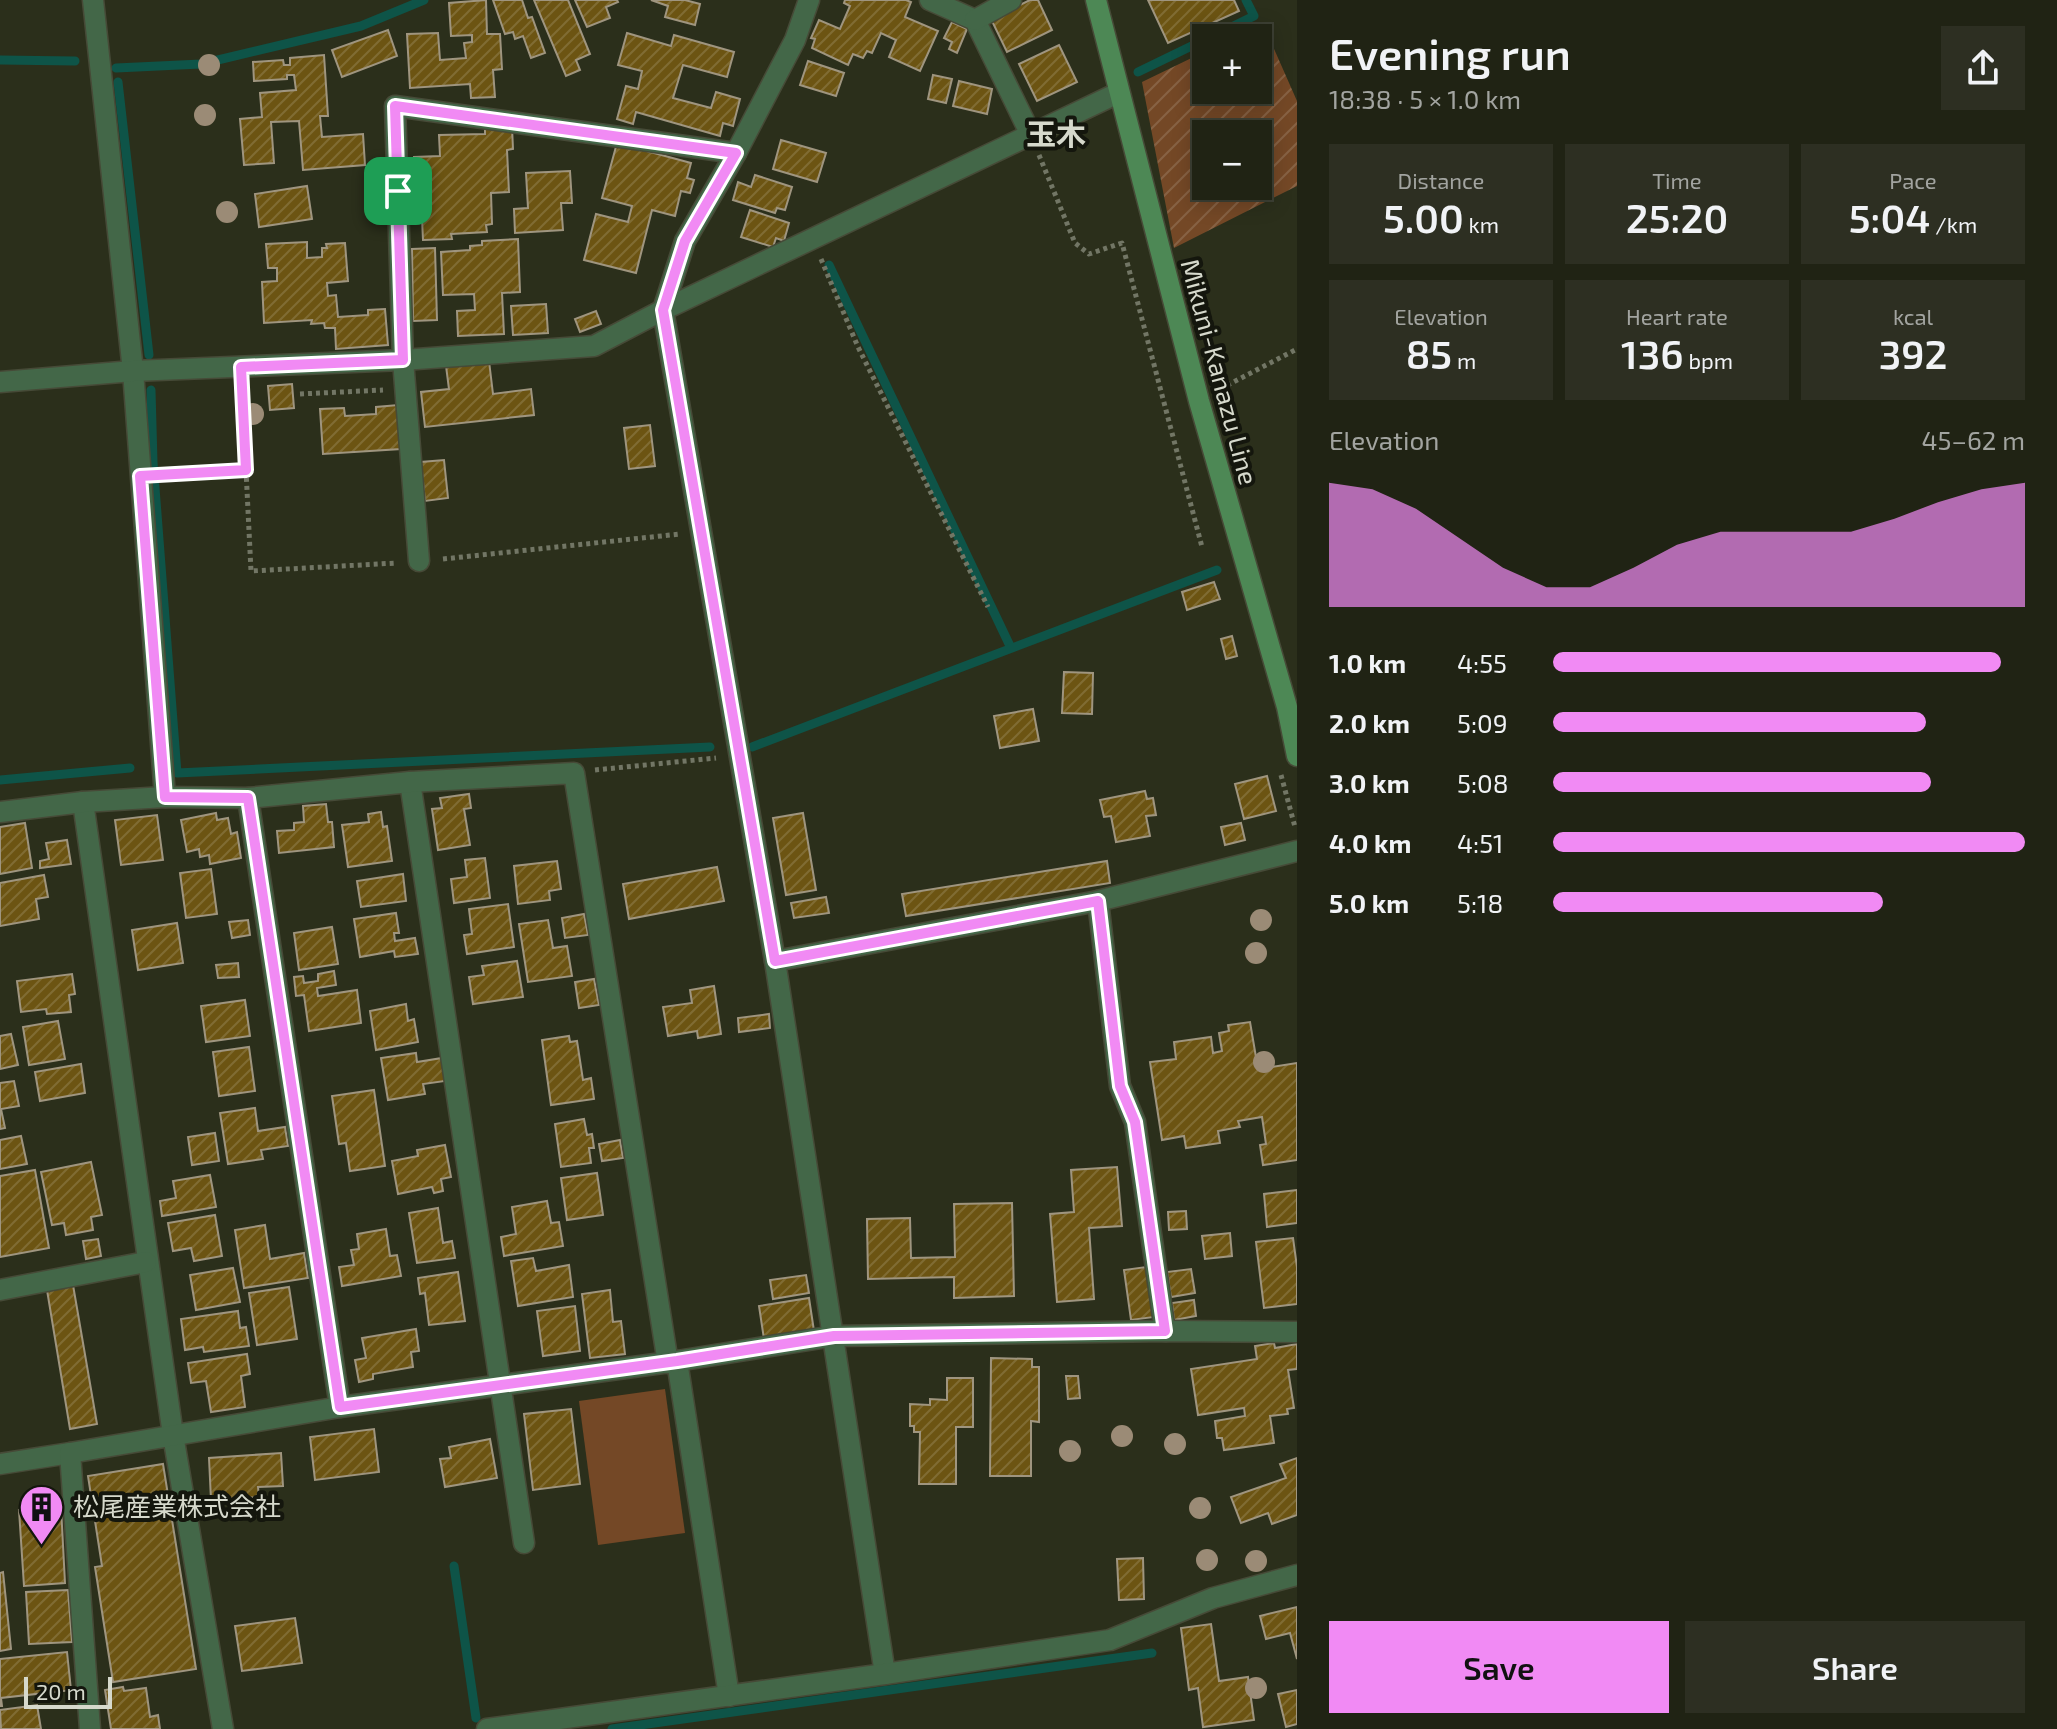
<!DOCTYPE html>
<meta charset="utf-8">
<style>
:root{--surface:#202314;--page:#2d2f22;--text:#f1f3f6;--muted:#a2a4a0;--line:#3d4034;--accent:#f18af4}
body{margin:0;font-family:"Exo 2","Noto Sans JP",sans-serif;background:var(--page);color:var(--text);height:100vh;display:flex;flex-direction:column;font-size:30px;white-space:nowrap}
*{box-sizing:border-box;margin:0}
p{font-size:26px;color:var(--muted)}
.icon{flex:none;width:44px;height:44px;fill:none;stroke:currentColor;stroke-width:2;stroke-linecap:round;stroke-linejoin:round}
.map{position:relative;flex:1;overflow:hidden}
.drawer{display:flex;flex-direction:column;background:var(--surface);width:760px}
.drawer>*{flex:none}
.fabs{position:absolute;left:1192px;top:24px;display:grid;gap:16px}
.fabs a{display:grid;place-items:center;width:80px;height:80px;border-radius:0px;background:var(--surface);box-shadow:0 4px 20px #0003,0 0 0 2px var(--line);font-size:40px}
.scale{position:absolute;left:24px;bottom:20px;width:88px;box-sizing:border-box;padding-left:8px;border:4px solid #d6d9cc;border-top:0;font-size:22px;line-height:28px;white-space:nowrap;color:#d6d9cc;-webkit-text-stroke:6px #14160d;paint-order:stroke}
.pin{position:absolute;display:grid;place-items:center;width:68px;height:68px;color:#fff;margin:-34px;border-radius:16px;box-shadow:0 4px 12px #0006}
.round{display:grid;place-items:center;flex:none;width:84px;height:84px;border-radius:0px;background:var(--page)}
.summary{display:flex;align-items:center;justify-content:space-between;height:136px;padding:0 32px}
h1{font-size:44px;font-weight:600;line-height:60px}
.figures{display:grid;grid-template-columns:repeat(3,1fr);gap:12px;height:136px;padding:8px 32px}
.figures div{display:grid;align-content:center;border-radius:0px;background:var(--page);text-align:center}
.figures b{font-size:40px;font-weight:600}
.figures small{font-size:22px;font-weight:400}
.figures p{font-size:22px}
.chart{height:224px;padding:16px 32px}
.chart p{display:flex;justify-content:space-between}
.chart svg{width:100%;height:144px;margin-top:8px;fill:var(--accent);opacity:.7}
.button{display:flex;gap:16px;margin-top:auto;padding:16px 32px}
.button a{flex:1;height:92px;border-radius:0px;background:var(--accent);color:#111;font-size:32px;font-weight:600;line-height:92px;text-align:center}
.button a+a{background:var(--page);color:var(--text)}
ul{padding:0 32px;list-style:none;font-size:26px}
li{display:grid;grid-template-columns:128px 96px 1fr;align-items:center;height:60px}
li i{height:20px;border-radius:10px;background:var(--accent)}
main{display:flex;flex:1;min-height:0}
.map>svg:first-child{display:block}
.grass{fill:#744826}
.garden{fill:url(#garden-furrows);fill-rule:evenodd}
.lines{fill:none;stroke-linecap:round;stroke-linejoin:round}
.stream{stroke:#0e5448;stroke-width:9}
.building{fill:url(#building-hatch);stroke:#9f957f;stroke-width:2}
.street-casing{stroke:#464a37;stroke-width:23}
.secondary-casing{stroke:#464a37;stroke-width:23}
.path{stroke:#727665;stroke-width:5;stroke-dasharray:4 4;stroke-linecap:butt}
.street{stroke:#436748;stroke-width:20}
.secondary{stroke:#4d8855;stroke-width:20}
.tree{fill:#9b8b76}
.route-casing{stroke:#fff;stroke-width:16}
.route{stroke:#f18af4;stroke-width:10}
.labels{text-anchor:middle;stroke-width:8;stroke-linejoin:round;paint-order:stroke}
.street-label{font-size:26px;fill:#d6d9cc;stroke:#14160d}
.poi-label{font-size:26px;fill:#d6d9cc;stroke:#14160d;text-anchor:start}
.quarter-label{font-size:30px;font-weight:bold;fill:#d6d9cc;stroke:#14160d}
</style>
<main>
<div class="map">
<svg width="1297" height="1729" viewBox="0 0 1297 1729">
<defs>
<pattern id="garden-furrows" width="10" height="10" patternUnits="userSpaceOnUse" patternTransform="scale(2)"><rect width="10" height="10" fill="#744826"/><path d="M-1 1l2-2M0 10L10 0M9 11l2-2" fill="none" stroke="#876244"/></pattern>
<pattern id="building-hatch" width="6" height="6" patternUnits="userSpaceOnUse" patternTransform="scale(2)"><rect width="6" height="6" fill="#6c5412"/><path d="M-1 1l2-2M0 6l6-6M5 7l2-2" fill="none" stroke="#806c33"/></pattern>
</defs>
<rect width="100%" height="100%" fill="#2b2f1b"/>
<path class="grass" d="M665 1389 685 1533 598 1545 579 1401Z"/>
<path class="garden" d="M1263 24 1297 101V186L1174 248 1142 82 1206 51V90H1258V38H1234ZM1206 134H1258V186H1206Z"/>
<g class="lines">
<g class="stream">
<path d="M1209 38 1254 16 1246 0"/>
<path d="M0 60 75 61"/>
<path d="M116 68 201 64 361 26 424 0"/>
<path d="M1138 72 1206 39"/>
<path d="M118 82 149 355"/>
<path d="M829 265 1010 646"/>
<path d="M151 390 153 462 177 773 710 747"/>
<path d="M752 747 1217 570"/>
<path d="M0 780 130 768"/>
<path d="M454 1566 476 1718"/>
<path d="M612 1729 1152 1653"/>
</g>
</g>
<g class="building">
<path d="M486 0 487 34H500L502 69 493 70 495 97 471 98 470 84 410 88 407 34 438 33 440 60 466 58 464 43 472 42V35L451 36 449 3Z"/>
<path d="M493 0H522L528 18 532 17 545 53 531 58 523 36 515 39 513 32 505 34Z"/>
<path d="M534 0H568L590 54 576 60 580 70 566 76Z"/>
<path d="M575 0H617L618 2 606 7 610 18 587 27Z"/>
<path d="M651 0H685L700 4 695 25 665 17 668 6Z"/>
<path d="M845 0H906L911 2 905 17 938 31 920 71 889 57 896 40 881 33 872 53 867 51 863 58 853 54 848 65 812 48 815 39 811 38 819 20 840 29 850 6 844 3Z"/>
<path d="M1030 0H1038L1052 30 1007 52 991 19Z"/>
<path d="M1148 0H1234L1239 11 1168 43Z"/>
<path d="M952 22 967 29 957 53 949 49 952 42 944 38Z"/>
<path d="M388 30 397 56 342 77 332 50Z"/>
<path d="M627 33 671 46 674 35 734 52 727 77 683 65 673 98 711 108 716 92 740 99 733 126 723 123 720 136 636 112 633 124 617 119 626 86 638 89 642 71 618 65Z"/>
<path d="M1059 45 1077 82 1037 101 1019 64Z"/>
<path d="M324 55 328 116H320L322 137 363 134 365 165 303 170 299 121 271 122 274 163 244 165 240 119 262 117 260 93 296 90 294 75H287V79L254 81 253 62 283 60 284 65H290V58Z"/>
<path d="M808 61 844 73 836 96 800 85Z"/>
<path d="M933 75 952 79 946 103 928 99Z"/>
<path d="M959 81 992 89 987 114 953 106Z"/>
<path d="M512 127 513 149 507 150 509 192 491 193 492 224 486 225 487 232 451 234 452 239 423 240 421 198 416 199 414 157 440 156 439 135 485 134V128Z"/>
<path d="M781 140 826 153 817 182 773 169Z"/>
<path d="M617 143 691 163 687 178 694 180 690 193 681 191 675 216 652 210 636 273 584 260 596 214 628 222 632 206 602 198Z"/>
<path d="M570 171 572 203H561L563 230 515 233 514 209 528 208 526 173Z"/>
<path d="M755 175 792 187 785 210 777 208 775 213 733 200 738 182 751 187Z"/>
<path d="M307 186 312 219 259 227 255 194Z"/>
<path d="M750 210 789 223 784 241 776 238 773 247 741 237Z"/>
<path d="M518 239 520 292 502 293 504 334 458 336 457 311 475 310 474 294 443 295 441 252 470 250V246L482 245V241Z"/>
<path d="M307 242V258L322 257V248H327L326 244 345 243 348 281 327 283 328 296 336 295 338 317 368 315V310L385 309 388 345 336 349 335 328H325L324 323 311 324 312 320 264 323 262 282 277 281V268H268L266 244Z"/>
<path d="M435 248 437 320 413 321 412 249Z"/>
<path d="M546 304 548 333 513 335 511 306Z"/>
<path d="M596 311 601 324 580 332 575 319Z"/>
<path d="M489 361 493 394 531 389 534 415 425 427 421 392 449 389 446 366Z"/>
<path d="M292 384 294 408 270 410 268 386Z"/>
<path d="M398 405 401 449 323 454 320 409 344 408 345 416 376 414V407Z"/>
<path d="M650 425 655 466 629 469 624 428Z"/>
<path d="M444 460 448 498 425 501 421 462Z"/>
<path d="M1214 582 1220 599 1187 610 1182 592Z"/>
<path d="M1232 636 1237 656 1226 659 1221 639Z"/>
<path d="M1064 672 1093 673 1092 714 1062 713Z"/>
<path d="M1033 709 1039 741 1000 748 994 716Z"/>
<path d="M1267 776 1276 811 1244 819 1235 784Z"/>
<path d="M1145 791 1147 799 1153 798 1156 815 1146 816 1150 836 1116 842 1111 816 1104 817 1100 800Z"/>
<path d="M469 794 471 808 464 809 470 845 438 850 432 809 442 808 440 798Z"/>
<path d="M326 804 328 822H332L334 847 279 853 277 831 294 830V823L304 822 303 806Z"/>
<path d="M381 812 383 827 387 826 392 861 348 867 342 825 369 822 368 814Z"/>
<path d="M216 813 217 820 228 818 231 834 237 832 241 858 210 864 209 855 200 857 199 849 187 852 181 820Z"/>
<path d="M803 813 816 890 786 895 773 818Z"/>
<path d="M157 815 163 860 121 865 115 820Z"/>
<path d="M25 823 32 868 0 874V827Z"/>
<path d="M1241 823 1245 840 1225 845 1221 827Z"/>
<path d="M67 840 71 864 40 868V861L49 859 46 843Z"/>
<path d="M485 858 490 898 454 903 451 879 467 877 465 860Z"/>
<path d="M557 861 561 889 549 891 550 900 518 904 514 866Z"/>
<path d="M1107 861 1110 883 906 916 902 894Z"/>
<path d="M717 867 724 901 629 919 623 884Z"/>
<path d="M211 869 217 914 186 918 180 873Z"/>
<path d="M403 874 406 901 361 907 357 881Z"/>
<path d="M44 875 48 897 36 899 39 919 0 926V883Z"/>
<path d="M826 897 829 913 794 918 791 903Z"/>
<path d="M508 904 514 947 467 954 464 935 472 934 469 909Z"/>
<path d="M396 913 399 933H394L395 941 415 938 418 954 395 957 394 951 360 957 354 919Z"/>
<path d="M584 914 588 935 565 938 562 918Z"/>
<path d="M248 920 250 935 232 938 229 922Z"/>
<path d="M548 920 553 948 567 946 572 976 528 982 519 924Z"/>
<path d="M177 923 183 963 138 970 132 930Z"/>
<path d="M332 927 338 964 299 970 294 933Z"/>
<path d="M517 961 523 997 473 1004 469 977 484 975 482 966Z"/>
<path d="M238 963 239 977 218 978 216 965Z"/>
<path d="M334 971 336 985 317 988 318 996 357 990 361 1023 309 1031 304 995 296 996 294 977 303 976 304 983 318 981V974Z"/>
<path d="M72 974 75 994 69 995 71 1012 47 1014 46 1009 21 1012 17 981Z"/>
<path d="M594 979 599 1005 579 1008 575 982Z"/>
<path d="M714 986 721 1034 698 1038 697 1031 668 1036 663 1007 692 1003 690 990Z"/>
<path d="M245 1000 250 1036 206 1042 201 1006Z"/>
<path d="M406 1004 408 1021 414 1019 418 1042 376 1050 370 1011Z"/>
<path d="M769 1014 770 1028 739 1032 738 1018Z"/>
<path d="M58 1021 65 1059 29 1065 23 1027Z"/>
<path d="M1250 1022 1258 1069 1297 1063V1160L1263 1165 1260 1145 1266 1144 1262 1117 1238 1121 1240 1127 1218 1131 1220 1143 1186 1148 1184 1136 1162 1140 1150 1062 1176 1059 1174 1042 1211 1037 1213 1053 1222 1051 1219 1033 1229 1031 1228 1025Z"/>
<path d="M11 1034 18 1065 0 1069V1036Z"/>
<path d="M569 1036 570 1042 577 1041 583 1080 591 1078 594 1099 551 1105 542 1040Z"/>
<path d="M249 1047 255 1091 219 1096 213 1052Z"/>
<path d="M416 1053 417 1062 442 1058 445 1081 423 1084 425 1094 388 1100 381 1058Z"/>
<path d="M81 1064 85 1093 40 1101 35 1072Z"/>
<path d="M14 1081 19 1106 1 1109 5 1128 0 1129V1083Z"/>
<path d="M374 1090 385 1166 350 1171 346 1143 339 1144 332 1096Z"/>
<path d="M255 1108 258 1131 285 1127 288 1146 261 1150 263 1159 228 1164 220 1113Z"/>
<path d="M584 1119 587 1135 592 1134 594 1148H589L591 1163 561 1167 555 1124Z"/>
<path d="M215 1133 219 1161 192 1165 188 1137Z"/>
<path d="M21 1136 27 1164 0 1169V1140Z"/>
<path d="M620 1140 623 1158 602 1161 599 1144Z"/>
<path d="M445 1145 451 1177 441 1179 443 1191 434 1193 432 1187 398 1194 392 1161 418 1156 417 1150Z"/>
<path d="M91 1162 102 1215 91 1217 93 1230 66 1235 64 1223 52 1225 41 1172Z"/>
<path d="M1117 1167 1122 1226 1089 1228 1094 1299 1057 1302 1050 1214 1074 1212 1071 1170Z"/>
<path d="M35 1170 49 1248 0 1257V1176Z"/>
<path d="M597 1173 603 1215 567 1220 561 1178Z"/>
<path d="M210 1175 216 1207 162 1216 160 1201 176 1198 173 1181Z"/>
<path d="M1297 1190V1223L1267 1227 1264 1194Z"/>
<path d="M547 1201 551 1223 559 1222 563 1246 504 1256 501 1237 516 1234 512 1207Z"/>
<path d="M1012 1203 1014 1296 954 1298V1277L868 1279 867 1219 910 1218 911 1258 955 1257 954 1204Z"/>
<path d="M438 1208 443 1243 452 1241 455 1258 417 1263 409 1213Z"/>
<path d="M1186 1211 1187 1229 1169 1230 1168 1212Z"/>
<path d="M215 1215 222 1256 194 1261 191 1248 173 1251 168 1223Z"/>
<path d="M265 1225 270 1259 304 1253 308 1278 244 1288 235 1230Z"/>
<path d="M386 1229 390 1256 397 1255 401 1276 342 1286 339 1267 354 1265 351 1250 359 1249 357 1234Z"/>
<path d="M1230 1233 1232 1256 1205 1259 1202 1236Z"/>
<path d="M1293 1238 1297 1267V1304L1264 1308 1256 1242Z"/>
<path d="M98 1239 101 1256 86 1259 83 1241Z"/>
<path d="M533 1258 536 1271 569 1265 573 1297 518 1306 511 1261Z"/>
<path d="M1146 1267 1154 1317 1131 1320 1124 1270Z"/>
<path d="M233 1268 240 1302 196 1310 190 1275Z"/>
<path d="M1191 1269 1195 1293 1171 1297 1167 1272Z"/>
<path d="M458 1272 465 1321 429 1325 425 1293 420 1294 418 1278Z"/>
<path d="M806 1275 809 1293 773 1299 770 1280Z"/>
<path d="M73 1285 97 1424 70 1429 47 1290Z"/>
<path d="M289 1287 297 1339 257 1345 249 1293Z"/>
<path d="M610 1290 613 1322 621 1321 625 1354 590 1358 582 1294Z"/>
<path d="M809 1298 814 1331 764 1339 759 1306Z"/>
<path d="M1194 1300 1196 1316 1174 1320 1172 1303Z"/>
<path d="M575 1306 580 1351 543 1356 537 1311Z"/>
<path d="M238 1311 240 1328 246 1327 249 1346 204 1352 203 1347 185 1350 181 1319Z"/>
<path d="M416 1329 419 1351 411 1352 413 1367 373 1374V1379L359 1382 355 1360 366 1358 362 1338Z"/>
<path d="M1274 1343 1275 1348 1297 1344V1369L1288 1370 1294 1408 1287 1409 1288 1414 1270 1416 1274 1443 1224 1450 1222 1438H1217L1215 1421 1245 1416 1244 1408 1198 1415 1191 1369 1257 1359 1255 1346Z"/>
<path d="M247 1354 250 1374 241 1376 245 1407 211 1412 206 1381 191 1383 188 1363Z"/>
<path d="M991 1358 1032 1359V1367H1039V1422L1031 1421V1476H990Z"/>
<path d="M1066 1376H1078L1080 1398 1068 1399Z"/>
<path d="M947 1378H973V1427H956V1484H919L920 1432H914V1426H910V1404L930 1405V1399L947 1400Z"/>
<path d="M571 1409 580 1484 533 1490 524 1414Z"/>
<path d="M374 1429 379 1472 315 1480 310 1437Z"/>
<path d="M490 1439 497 1478 445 1487 440 1459 451 1458 449 1447Z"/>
<path d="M281 1453 283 1486 258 1487 259 1497 211 1500 209 1458Z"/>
<path d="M1297 1458V1515L1272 1524 1268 1513 1241 1523 1231 1497 1286 1478 1280 1464Z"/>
<path d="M163 1464 196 1669 113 1682 95 1567 102 1566 88 1476Z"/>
<path d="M61 1507 65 1583 24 1586 19 1510Z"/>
<path d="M1143 1558 1144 1599 1119 1600 1117 1559Z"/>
<path d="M3 1572 11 1649 0 1651V1573Z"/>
<path d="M68 1590 72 1642 29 1644 26 1592Z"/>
<path d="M1297 1607V1659L1290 1633 1266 1639 1260 1616Z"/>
<path d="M295 1618 302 1663 242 1671 235 1626Z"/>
<path d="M1211 1624 1219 1681 1248 1677 1254 1720 1203 1727 1198 1688 1189 1690 1181 1628Z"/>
<path d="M67 1652 71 1690 1 1698 2 1706H0V1659Z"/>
<path d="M123 1687 124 1691 146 1688 150 1717 158 1715 160 1729H111L105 1690Z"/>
<path d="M1297 1690V1724L1286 1727 1278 1694Z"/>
<path d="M37 1705 41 1729H1L0 1710Z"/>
</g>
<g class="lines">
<defs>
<g id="street">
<path d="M93 0 133 371 165 797"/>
<path d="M809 0 795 40 736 153 685 241 663 310 775 961 885 1674"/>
<path d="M930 0 975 20 1031 135"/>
<path d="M975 20 1011 0"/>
<path d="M0 382 133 371 403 360 594 346 663 310 1118 93"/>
<path d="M419 561 403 360 395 106 736 153"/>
<path d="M410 782 524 1543"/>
<path d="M248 798 340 1407"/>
<path d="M83 802 173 1435 223 1729"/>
<path d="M0 812 83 802 165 797 248 798 410 782 574 773 668 1363"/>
<path d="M1098 901 1120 1086 1135 1122 1165 1331"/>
<path d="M775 961 1098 901 1297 851"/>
<path d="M0 1290 146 1262"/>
<path d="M677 1361 729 1696"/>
<path d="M0 1464 70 1453"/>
<path d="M90 1729 70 1453 340 1407 677 1361 834 1336 1165 1331 1297 1332"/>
<path d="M487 1729 885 1674 1110 1640 1213 1598 1297 1575"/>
</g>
<path id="secondary" d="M1096 0 1199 401 1287 707 1297 756"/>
</defs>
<use href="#street" class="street-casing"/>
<use href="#secondary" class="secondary-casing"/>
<g class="path">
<path d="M1039 155 1075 243 1089 254 1122 243 1202 547"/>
<path d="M821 259 858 347 988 607"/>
<path d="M1220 389 1297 349"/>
<path d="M300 394 383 390"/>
<path d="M246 470 251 571 397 563"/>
<path d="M165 474 246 470 242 388"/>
<path d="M443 559 680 534"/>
<path d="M595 770 716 758"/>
<path d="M1281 775 1295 827"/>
</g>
<use href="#street" class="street"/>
<use href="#secondary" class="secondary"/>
</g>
<g class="tree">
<circle cx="209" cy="65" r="11"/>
<circle cx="205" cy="115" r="11"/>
<circle cx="227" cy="212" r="11"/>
<circle cx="253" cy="414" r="11"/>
<circle cx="1261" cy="920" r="11"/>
<circle cx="1256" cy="953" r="11"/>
<circle cx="1264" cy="1062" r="11"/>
<circle cx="1122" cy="1436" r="11"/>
<circle cx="1175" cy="1444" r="11"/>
<circle cx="1070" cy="1451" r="11"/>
<circle cx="1200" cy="1508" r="11"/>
<circle cx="1207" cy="1560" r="11"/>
<circle cx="1256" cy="1561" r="11"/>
<circle cx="1256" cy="1688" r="11"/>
</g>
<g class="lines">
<defs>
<path id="route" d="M395 106 736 153 685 241 663 310 775 961 1098 901 1120 1086 1135 1122 1165 1331 834 1336 677 1361 340 1407 248 798 165 797 140 476 246 470 241 367 403 360Z"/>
</defs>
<use href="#route" class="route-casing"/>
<use href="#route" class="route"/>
</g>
<defs>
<symbol id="building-pin" viewBox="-11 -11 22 30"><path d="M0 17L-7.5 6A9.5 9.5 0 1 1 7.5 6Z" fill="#f18af4" stroke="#14160d"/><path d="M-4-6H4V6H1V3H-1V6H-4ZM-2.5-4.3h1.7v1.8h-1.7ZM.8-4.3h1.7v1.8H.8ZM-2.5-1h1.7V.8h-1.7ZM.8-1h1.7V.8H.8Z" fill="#111"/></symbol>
</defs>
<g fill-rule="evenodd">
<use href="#building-pin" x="16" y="1482" width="51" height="69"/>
</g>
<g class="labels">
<g class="street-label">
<text transform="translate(1219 372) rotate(75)" y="9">Mikuni-Kanazu Line</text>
</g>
<g class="poi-label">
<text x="73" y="1516">松尾産業株式会社</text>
</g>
<g class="quarter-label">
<text x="1056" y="145">玉木</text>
</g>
</g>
</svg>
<div class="fabs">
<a>+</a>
<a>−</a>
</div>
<div class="scale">20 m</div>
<div class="pin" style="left:398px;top:191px;background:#1e9e55"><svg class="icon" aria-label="arrive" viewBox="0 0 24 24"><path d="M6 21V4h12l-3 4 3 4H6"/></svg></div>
</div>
<section class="drawer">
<div class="summary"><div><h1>Evening run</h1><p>18:38 · 5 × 1.0 km</p></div><a class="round"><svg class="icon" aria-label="share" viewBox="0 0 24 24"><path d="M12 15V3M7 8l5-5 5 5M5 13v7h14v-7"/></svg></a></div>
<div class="figures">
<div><p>Distance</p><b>5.00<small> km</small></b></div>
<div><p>Time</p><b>25:20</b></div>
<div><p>Pace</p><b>5:04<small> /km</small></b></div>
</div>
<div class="figures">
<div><p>Elevation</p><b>85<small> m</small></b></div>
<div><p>Heart rate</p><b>136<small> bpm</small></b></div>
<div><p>kcal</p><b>392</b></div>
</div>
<div class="chart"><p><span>Elevation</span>45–62 m</p>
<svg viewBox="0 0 160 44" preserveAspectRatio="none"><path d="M0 44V6L10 8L20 14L30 23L40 32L50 38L60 38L70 32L80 25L90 21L100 21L110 21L120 21L130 17L140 12L150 8L160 6V44z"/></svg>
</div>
<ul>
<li><b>1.0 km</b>4:55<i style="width:95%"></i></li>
<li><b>2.0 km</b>5:09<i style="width:79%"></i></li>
<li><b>3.0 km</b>5:08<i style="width:80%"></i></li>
<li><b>4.0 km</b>4:51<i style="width:100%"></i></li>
<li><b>5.0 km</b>5:18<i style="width:70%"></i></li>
</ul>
<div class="button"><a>Save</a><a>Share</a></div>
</section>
</main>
